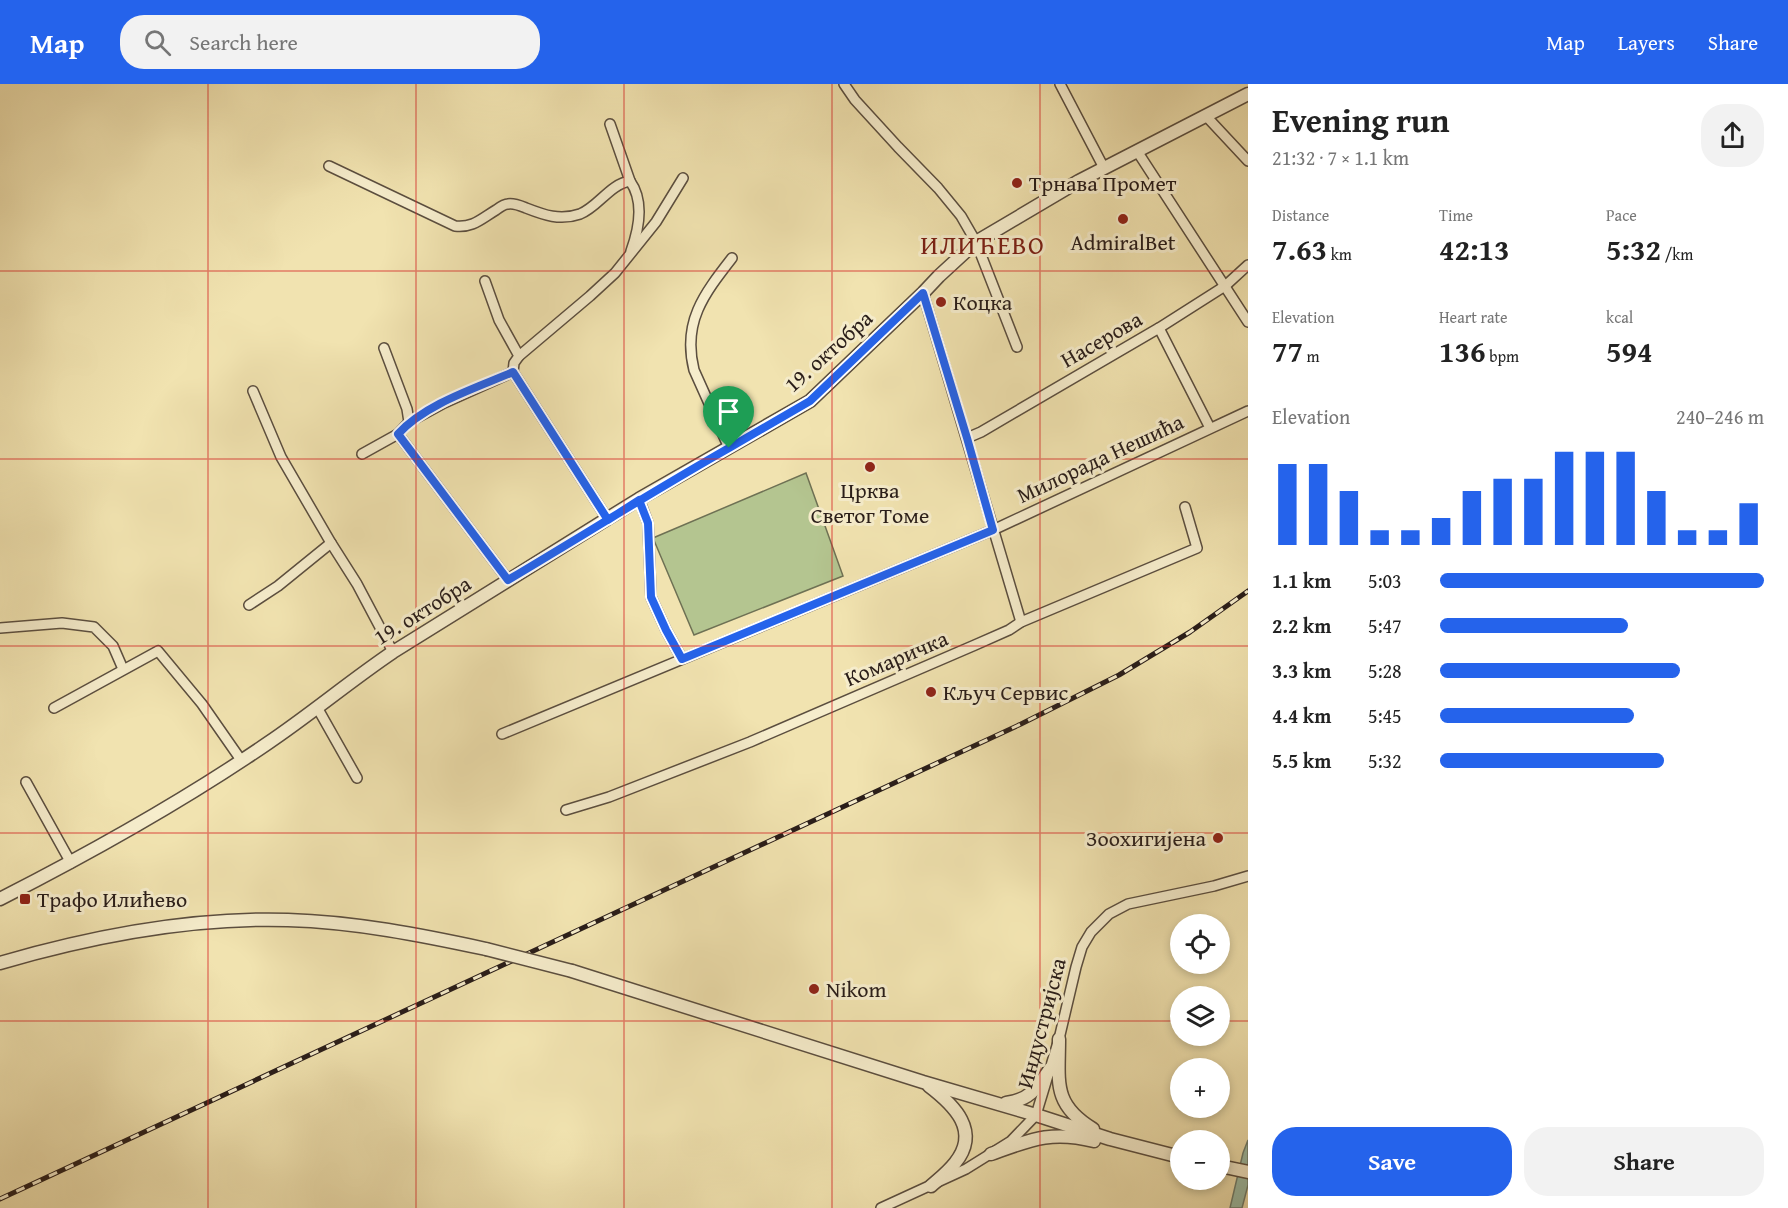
<!DOCTYPE html>
<meta charset="utf-8">
<style>
:root{--surface:#fff;--page:#f2f2f2;--text:#222;--muted:#767676;--accent:#2563eb}
body{margin:0;font-family:"Gentium Book Plus",serif;background:var(--page);color:var(--text);height:100vh;display:flex;flex-direction:column;font-size:22px;white-space:nowrap}
*{box-sizing:border-box;margin:0}
p{font-size:20px;color:var(--muted)}
.icon{flex:none;width:33px;height:33px;fill:none;stroke:currentColor;stroke-width:2;stroke-linecap:round;stroke-linejoin:round}
.map{position:relative;flex:1;overflow:hidden}
.drawer{display:flex;flex-direction:column;background:var(--surface);width:540px}
.drawer>*{flex:none}
.tools{position:absolute;left:1170px;top:830px;display:grid;gap:12px}
.tools a{display:grid;place-items:center;width:60px;height:60px;border-radius:50%;background:var(--surface);box-shadow:0 3px 9px #0003;font-size:30px}
.pin{position:absolute;display:grid;place-items:center;width:51px;height:51px;color:#fff;margin:-62px -26px;border-radius:50% 50% 50% 0;rotate:-45deg;box-shadow:0 0 6px #0007}
.pin .icon{rotate:45deg}
.round{display:grid;place-items:center;flex:none;width:63px;height:63px;border-radius:24px;background:var(--page)}
.overview{display:flex;align-items:center;justify-content:space-between;height:102px;padding:0 24px}
h1{font-size:33px;font-weight:600;line-height:45px}
.figures{display:grid;grid-template-columns:repeat(3,1fr);gap:9px;height:102px;padding:6px 24px}
.figures div{display:grid;align-content:center}
.figures b{font-size:30px;font-weight:600}
.figures small{font-size:16px;font-weight:400}
.figures p{font-size:16px}
.chart{height:168px;padding:12px 24px}
.chart p{display:flex;justify-content:space-between}
.chart svg{width:100%;height:108px;margin-top:6px;stroke:var(--accent);stroke-width:6}
.cta{display:flex;gap:12px;margin-top:auto;padding:12px 24px}
.cta a{flex:1;height:69px;border-radius:24px;background:var(--accent);color:#fff;font-size:24px;font-weight:600;line-height:69px;text-align:center}
.cta a+a{background:var(--page);color:var(--text)}
ul{padding:0 24px;list-style:none;font-size:20px}
li{display:grid;grid-template-columns:96px 72px 1fr;align-items:center;height:45px}
li i{height:15px;border-radius:8px;background:var(--accent)}
header{display:flex;align-items:center;gap:36px;box-sizing:border-box;height:84px;padding:0 30px;background:var(--accent);color:#fff}
header strong{font-size:28px}
nav{display:flex;gap:33px;margin-inline-start:auto;font-size:21px}
.search{width:420px;height:54px;background:var(--page);display:flex;align-items:center;gap:15px;box-sizing:border-box;padding:0 21px;border-radius:24px;color:var(--muted);font-size:22px}
main{display:flex;flex:1;min-height:0}
.map>svg:first-child{display:block}
.green{fill:#b4c590;stroke:#6e7154;stroke-width:1.5}
.water{fill:#9bbea8;stroke:#6d7e6f;stroke-width:1.5}
.lines{fill:none;stroke-linecap:round;stroke-linejoin:round}
.minor-casing{stroke:#5b4e3f;stroke-width:12}
.tertiary-casing{stroke:#5b4e3f;stroke-width:15}
.minor{stroke:#f6edcc;stroke-width:9}
.tertiary{stroke:#f6edcc;stroke-width:12}
.rail-casing{stroke:#291d19;stroke-width:5}
.rail{stroke:#f6edcc;stroke-width:3;stroke-dasharray:9;stroke-linecap:butt}
.tertiary-bridge-casing{stroke:#5b4e3f;stroke-width:15;stroke-linecap:butt}
.tertiary-bridge{stroke:#f6edcc;stroke-width:12}
.route-casing{stroke:#fff;stroke-width:12}
.route{stroke:#2563eb;stroke-width:8}
.grid{fill:none;stroke:#d62828;stroke-width:1.5;stroke-opacity:0.55}
.poi-dot{fill:#8f2418;stroke:#f6edcc;stroke-width:2}
.labels{text-anchor:middle;stroke-width:6;stroke-linejoin:round;paint-order:stroke}
.poi-label{font-size:22px;fill:#291d19;stroke:#f6edcc;text-anchor:start}
.street-label{font-size:22px;fill:#291d19;stroke:#f6edcc}
.quarter-label{font-size:26px;letter-spacing:1.5px;fill:#7a1f14;stroke:#f6edcc}
</style>
<header>
<strong>Map</strong>
<div class="search"><svg class="icon" aria-label="search" viewBox="0 0 24 24"><circle cx="10" cy="10" r="6"/><path d="M15 15l6 6"/></svg>Search here</div>
<nav><a>Map</a><a>Layers</a><a>Share</a></nav>
</header>
<main>
<div class="map">
<svg width="1248" height="1124" viewBox="0 0 1248 1124">
<rect width="100%" height="100%" fill="#f1e3b0"/>
<filter id="stains"><feTurbulence type="fractalNoise" baseFrequency=".00333" numOctaves="4"/><feColorMatrix values="0 0 0 0 .2 0 0 0 0 .09 0 0 0 0 .02 0 0 0 .5 -.17"/></filter>
<radialGradient id="worn" r=".72"><stop offset=".6" stop-color="#630" stop-opacity="0"/><stop offset="1" stop-color="#630" stop-opacity=".3"/></radialGradient>
<path class="green" d="M806 389 843 492 694 551 653 454Z"/>
<path class="water" d="M1248 1056V1101L1242 1124H1230L1243 1069Z"/>
<g class="lines">
<defs>
<g id="minor">
<path d="M844 0 855 16 898 63 938 104 961 132 976 158 1017 263"/>
<path d="M1060 0 1104 84"/>
<path d="M1206 32 1248 77"/>
<path d="M610 40 630 97"/>
<path d="M1137 67 1248 238"/>
<path d="M329 82 455 142C473 144 481 135 496 126 500 123 504 120 508 120 514 119 521 122 526 124 544 131 560 137 580 130 598 123 610 100 630 97 645 118 639 145 631 167"/>
<path d="M485 197 499 236 519 272 514 279 513 288 608 436"/>
<path d="M923 209 1021 538"/>
<path d="M1159 244 1210 344"/>
<path d="M384 264 407 325 409 338 398 350 508 496"/>
<path d="M519 272 590 212 615 189 656 138 683 94"/>
<path d="M253 307 281 373 331 459 357 500 393 568"/>
<path d="M409 338 444 319 513 288"/>
<path d="M967 354 981 348 1159 244 1225 202 1248 181"/>
<path d="M729 364 694 286C682 238 704 210 732 174"/>
<path d="M362 370 398 350"/>
<path d="M639 415 648 439 651 513 666 546 682 575"/>
<path d="M249 521 278 502 331 459"/>
<path d="M0 544 62 539 94 543 113 562 123 585"/>
<path d="M54 624 158 567 202 620 241 676"/>
<path d="M318 625 357 694"/>
<path d="M502 650 993 446 1248 327"/>
<path d="M26 698 71 779"/>
<path d="M566 726 609 713 750 658 975 561 1009 546 1021 538 1197 464 1185 423"/>
<path d="M881 1124 966 1085 1011 1057 1036 1031 1059 955 1076 883 1082 863 1091 848 1109 830 1128 820 1214 802 1248 792"/>
</g>
<g id="tertiary">
<path d="M0 815C92 768 182 718 268 659 311 630 350 597 393 568L639 415 810 317 923 209 939 192 976 158 1079 97 1248 10"/>
<path d="M0 879C93 852 190 833 288 836 355 838 421 851 486 865"/>
<path d="M572 887 923 998 1036 1031 1110 1055 1180 1073"/>
<path d="M1059 955C1059 998 1052 1020 1093 1045"/>
<path d="M929 1002C954 1021 981 1047 955 1079 948 1088 939 1095 931 1102"/>
<path d="M1006 1019C1030 1016 1037 1004 1050 985"/>
<path d="M991 1070C1030 1056 1051 1046 1094 1057"/>
<path d="M1220 1082 1248 1088"/>
</g>
</defs>
<use href="#minor" class="minor-casing"/>
<use href="#tertiary" class="tertiary-casing"/>
<use href="#minor" class="minor"/>
<use href="#tertiary" class="tertiary"/>
<defs>
<path id="rail" d="M0 1115 1021 640 1119 591 1190 548 1248 507"/>
</defs>
<use href="#rail" class="rail-casing"/>
<use href="#rail" class="rail"/>
<defs>
<path id="tertiary-bridge" d="M486 865 572 887"/>
</defs>
<use href="#tertiary-bridge" class="tertiary-bridge-casing"/>
<use href="#tertiary-bridge" class="tertiary-bridge"/>
</g>
<g class="lines">
<defs>
<path id="route" d="M729 364C655 406 582 452 508 496L398 350C425 320 476 304 513 288L608 436 639 416 648 439 651 513 666 546 682 575 993 446 967 354 923 209 810 317 729 364"/>
</defs>
<use href="#route" class="route-casing"/>
<use href="#route" class="route"/>
</g>
<path class="grid" d="M208 0V1124M416 0V1124M624 0V1124M832 0V1124M1040 0V1124M0 187H1248M0 375H1248M0 562H1248M0 749H1248M0 937H1180M1220 937H1248"/>
<g class="poi-dot">
<circle cx="1017" cy="99" r="6"/>
<circle cx="1123" cy="135" r="6"/>
<circle cx="941" cy="218" r="6"/>
<circle cx="870" cy="383" r="6"/>
<circle cx="931" cy="608" r="6"/>
<circle cx="1218" cy="754" r="6"/>
<rect x="19" y="809" width="12" height="12" rx="3"/>
<circle cx="814" cy="905" r="6"/>
</g>
<g class="labels">
<g class="poi-label">
<text x="1029" y="107">Трнава Промет</text>
<text x="1123" y="166" text-anchor="middle">AdmiralBet</text>
<text x="953" y="226">Коцка</text>
<text x="870" y="414" text-anchor="middle">Црква<tspan x="870" dy="25">Светог Томе</tspan></text>
<text x="943" y="616">Кључ Сервис</text>
<text x="1206" y="762" text-anchor="end">Зоохигијена</text>
<text x="37" y="823">Трафо Илићево</text>
<text x="826" y="913">Nikom</text>
</g>
<g class="street-label">
<text transform="translate(1101 255) rotate(-30)" y="8">Насерова</text>
<text transform="translate(828 267) rotate(-42)" y="8">19. октобра</text>
<text transform="translate(1100 374) rotate(-25)" y="8">Милорада Нешића</text>
<text transform="translate(422 526) rotate(-32)" y="8">19. октобра</text>
<text transform="translate(896 574) rotate(-23)" y="8">Комаричка</text>
<text transform="translate(1041 939) rotate(-75)" y="8">Индустријска</text>
</g>
<g class="quarter-label">
<text x="983" y="170">ИЛИЋЕВО</text>
</g>
</g>
<rect width="100%" height="100%" filter="url(#stains)"/>
<rect width="100%" height="100%" fill="url(#worn)"/>
</svg>
<div class="tools">
<a><svg class="icon" aria-label="locate" viewBox="0 0 24 24"><circle cx="12" cy="12" r="6"/><path d="M12 2v4M12 18v4M2 12h4M18 12h4"/></svg></a>
<a><svg class="icon" aria-label="layers" viewBox="0 0 24 24"><path d="M12 4l9 5-9 5-9-5zM3 14l9 5 9-5"/></svg></a>
<a>+</a>
<a>−</a>
</div>
<div class="pin" style="left:729px;top:364px;background:#1e9e55"><svg class="icon" aria-label="arrive" viewBox="0 0 24 24"><path d="M6 21V4h12l-3 4 3 4H6"/></svg></div>
</div>
<section class="drawer">
<div class="overview"><div><h1>Evening run</h1><p>21:32 · 7 × 1.1 km</p></div><a class="round"><svg class="icon" aria-label="share" viewBox="0 0 24 24"><path d="M12 15V3M7 8l5-5 5 5M5 13v7h14v-7"/></svg></a></div>
<div class="figures">
<div><p>Distance</p><b>7.63<small> km</small></b></div>
<div><p>Time</p><b>42:13</b></div>
<div><p>Pace</p><b>5:32<small> /km</small></b></div>
</div>
<div class="figures">
<div><p>Elevation</p><b>77<small> m</small></b></div>
<div><p>Heart rate</p><b>136<small> bpm</small></b></div>
<div><p>kcal</p><b>594</b></div>
</div>
<div class="chart"><p><span>Elevation</span>240–246 m</p>
<svg viewBox="0 0 160 44" preserveAspectRatio="none"><path d="M5 44V11M15 44V11M25 44V22M35 44V38M45 44V38M55 44V33M65 44V22M75 44V17M85 44V17M95 44V6M105 44V6M115 44V6M125 44V22M135 44V38M145 44V38M155 44V27"/></svg>
</div>
<ul>
<li><b>1.1 km</b>5:03<i style="width:100%"></i></li>
<li><b>2.2 km</b>5:47<i style="width:58%"></i></li>
<li><b>3.3 km</b>5:28<i style="width:74%"></i></li>
<li><b>4.4 km</b>5:45<i style="width:60%"></i></li>
<li><b>5.5 km</b>5:32<i style="width:69%"></i></li>
</ul>
<div class="cta"><a>Save</a><a>Share</a></div>
</section>
</main>
